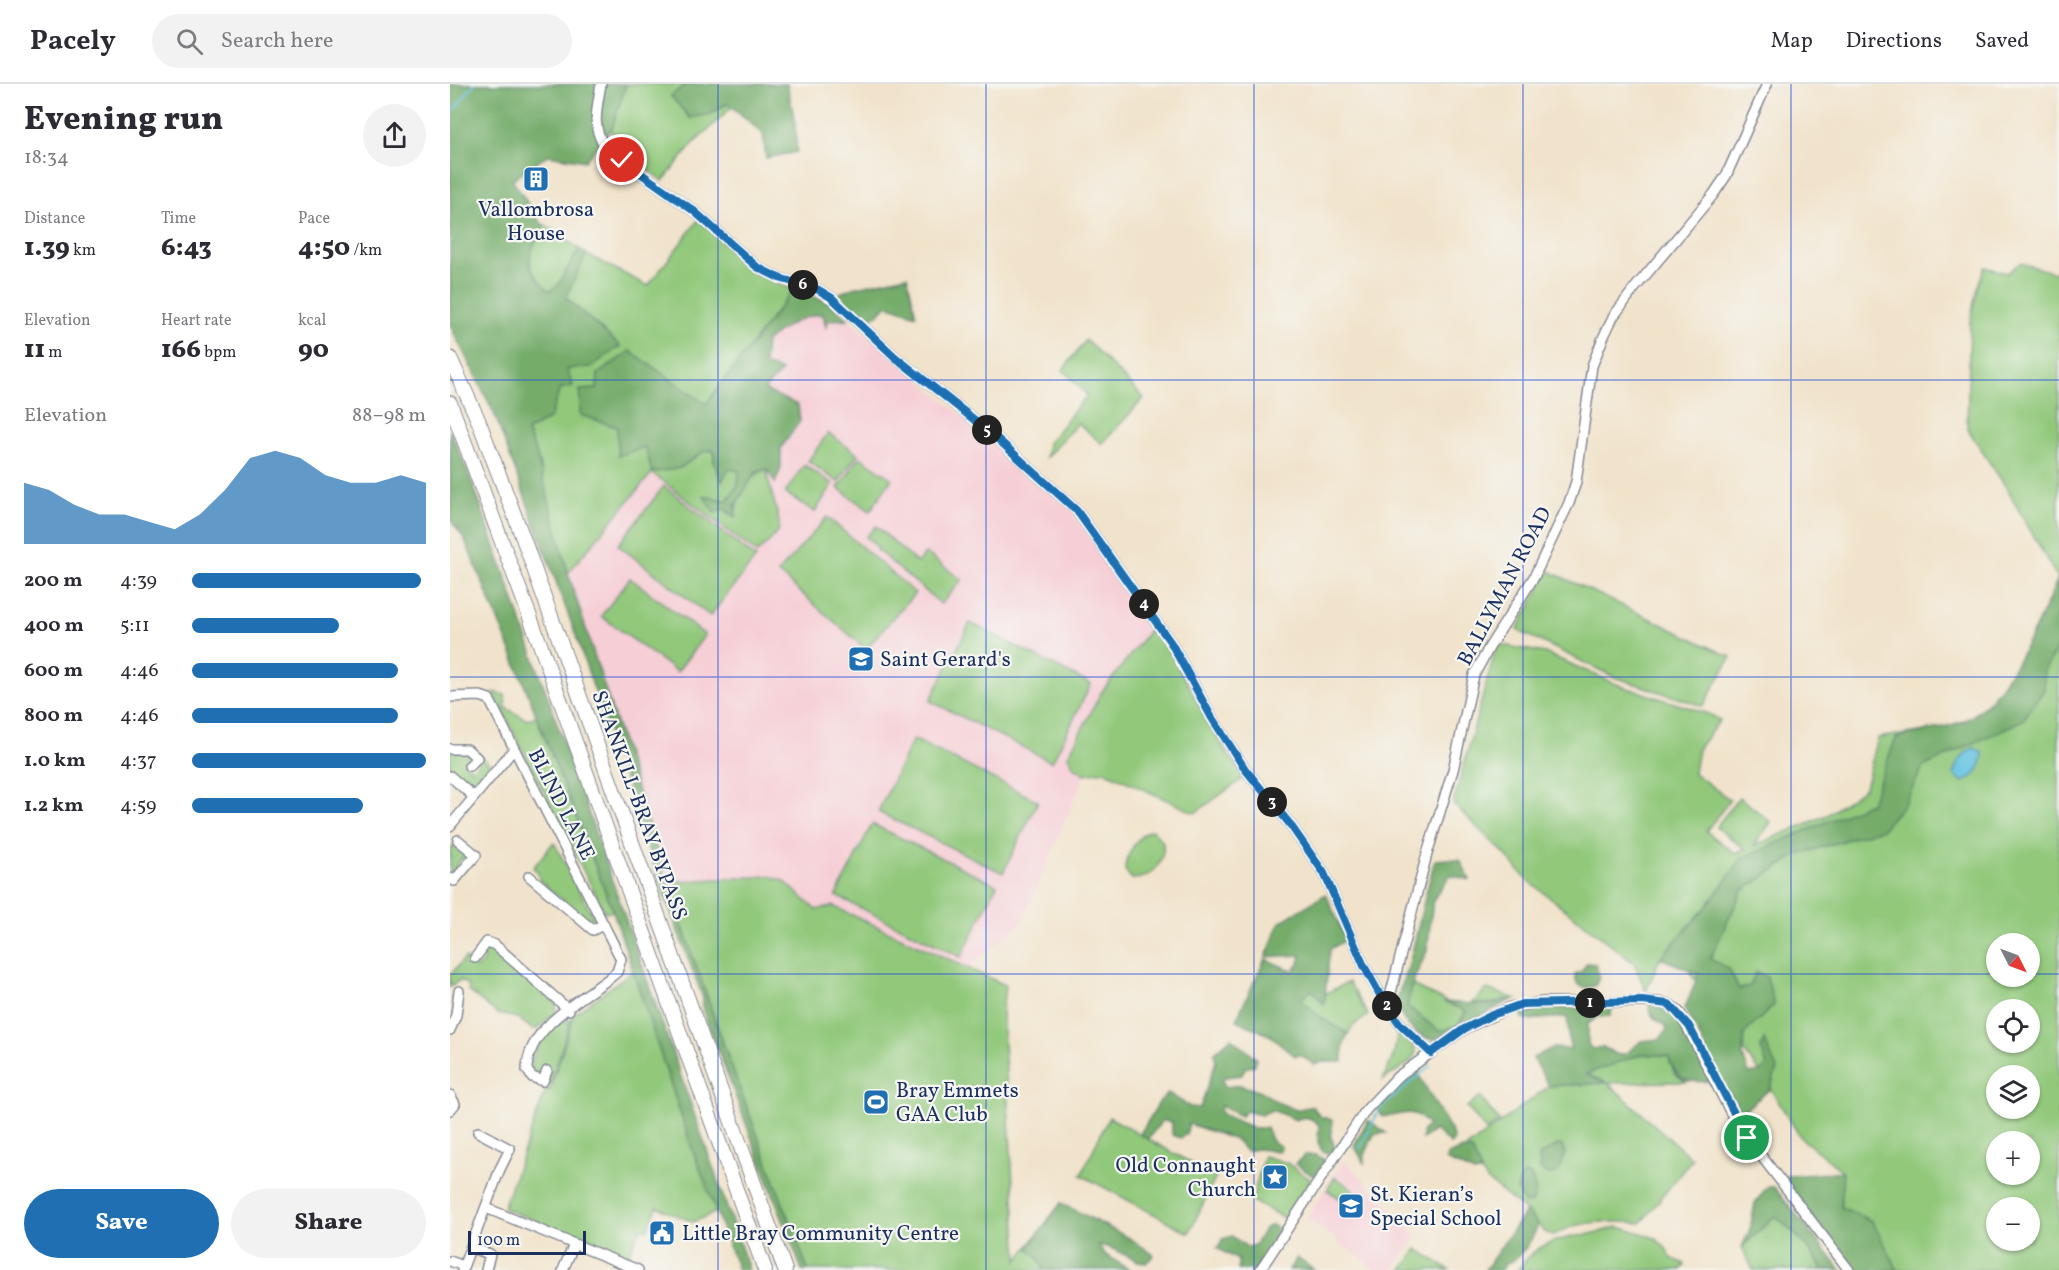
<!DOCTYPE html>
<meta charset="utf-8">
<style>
:root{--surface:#fff;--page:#f2f2f3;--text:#2b2b33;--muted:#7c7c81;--line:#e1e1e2;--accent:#1f6fb2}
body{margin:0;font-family:Vollkorn,serif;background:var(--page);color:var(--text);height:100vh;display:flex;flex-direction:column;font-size:22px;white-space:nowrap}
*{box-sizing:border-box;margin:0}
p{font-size:20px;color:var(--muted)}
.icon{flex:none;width:33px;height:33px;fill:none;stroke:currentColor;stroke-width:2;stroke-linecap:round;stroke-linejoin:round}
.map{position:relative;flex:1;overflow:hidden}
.side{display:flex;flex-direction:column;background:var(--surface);width:450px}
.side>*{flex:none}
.needle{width:39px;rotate:132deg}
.controls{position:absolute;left:1536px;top:849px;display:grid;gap:12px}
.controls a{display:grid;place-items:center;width:54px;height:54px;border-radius:50%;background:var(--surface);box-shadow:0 2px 4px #0004;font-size:30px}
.scale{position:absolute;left:18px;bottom:15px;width:118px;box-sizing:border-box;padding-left:6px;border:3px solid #1b2f5e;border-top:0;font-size:16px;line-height:21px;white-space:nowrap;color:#1b2f5e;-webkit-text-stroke:4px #f6f6f2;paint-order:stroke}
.pin{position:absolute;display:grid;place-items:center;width:51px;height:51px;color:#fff;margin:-26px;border:3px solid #fff;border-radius:50%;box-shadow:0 2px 6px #0007}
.km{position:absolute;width:30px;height:30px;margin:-15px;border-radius:50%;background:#222;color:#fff;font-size:16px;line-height:30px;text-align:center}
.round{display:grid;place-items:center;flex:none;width:63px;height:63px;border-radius:32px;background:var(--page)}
.summary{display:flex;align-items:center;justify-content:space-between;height:102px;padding:0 24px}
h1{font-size:33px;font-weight:800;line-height:45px}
.stats{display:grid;grid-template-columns:repeat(3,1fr);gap:9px;height:102px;padding:6px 24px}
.stats div{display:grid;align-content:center}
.stats b{font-size:26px;font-weight:800}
.stats small{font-size:16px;font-weight:400}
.stats p{font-size:16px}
.chart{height:168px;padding:12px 24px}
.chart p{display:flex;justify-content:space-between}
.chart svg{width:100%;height:108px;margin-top:6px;fill:var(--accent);opacity:.7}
.primary-button{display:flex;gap:12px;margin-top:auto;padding:12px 24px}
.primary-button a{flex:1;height:69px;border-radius:36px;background:var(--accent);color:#fff;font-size:24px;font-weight:800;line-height:69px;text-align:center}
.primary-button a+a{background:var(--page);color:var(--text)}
ul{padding:0 24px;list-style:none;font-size:20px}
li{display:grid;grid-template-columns:96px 72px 1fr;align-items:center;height:45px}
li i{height:15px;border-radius:8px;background:var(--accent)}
header{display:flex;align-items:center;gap:36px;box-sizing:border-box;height:84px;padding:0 30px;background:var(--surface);border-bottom:2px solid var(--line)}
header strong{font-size:28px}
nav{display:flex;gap:33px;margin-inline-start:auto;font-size:21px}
.search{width:420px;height:54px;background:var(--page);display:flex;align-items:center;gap:15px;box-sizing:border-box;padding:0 21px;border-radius:33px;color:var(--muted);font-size:22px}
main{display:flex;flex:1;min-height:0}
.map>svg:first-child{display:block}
.built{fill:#f6cfd6}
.green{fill:#91c87a;stroke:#567c6c;stroke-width:1.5;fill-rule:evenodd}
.forest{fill:#74ac6a;stroke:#486e64;stroke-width:1.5}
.water{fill:#63c3e1;stroke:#3f79a0;stroke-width:1.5}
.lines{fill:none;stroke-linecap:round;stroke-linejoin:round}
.stream{stroke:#63c3e1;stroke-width:2}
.minor-casing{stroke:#868994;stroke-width:12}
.highway-casing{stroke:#868994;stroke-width:16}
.minor{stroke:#fff;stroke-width:9}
.highway{stroke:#fff;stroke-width:14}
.route-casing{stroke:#fff;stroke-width:12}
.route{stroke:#1f6fb2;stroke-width:8}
.grid{fill:none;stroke:#1d4ed8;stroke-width:1.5;stroke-opacity:0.55}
.labels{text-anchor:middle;stroke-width:4.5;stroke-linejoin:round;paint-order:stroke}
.poi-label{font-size:21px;fill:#1b2f5e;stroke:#f6f6f2;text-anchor:start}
.street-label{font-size:21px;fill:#1b2f5e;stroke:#f6f6f2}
</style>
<header>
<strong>Pacely</strong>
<div class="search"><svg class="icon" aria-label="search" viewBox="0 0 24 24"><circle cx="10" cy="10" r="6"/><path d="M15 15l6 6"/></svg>Search here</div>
<nav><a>Map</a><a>Directions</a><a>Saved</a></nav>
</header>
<main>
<section class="side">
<div class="summary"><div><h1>Evening run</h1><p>18:34</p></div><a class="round"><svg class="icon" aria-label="share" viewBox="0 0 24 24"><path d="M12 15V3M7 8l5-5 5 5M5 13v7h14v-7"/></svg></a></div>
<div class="stats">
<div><p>Distance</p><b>1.39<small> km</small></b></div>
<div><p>Time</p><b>6:43</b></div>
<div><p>Pace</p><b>4:50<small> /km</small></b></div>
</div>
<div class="stats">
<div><p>Elevation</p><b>11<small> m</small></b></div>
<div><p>Heart rate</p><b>166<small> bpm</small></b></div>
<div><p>kcal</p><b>90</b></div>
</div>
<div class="chart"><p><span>Elevation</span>88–98 m</p>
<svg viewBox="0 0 160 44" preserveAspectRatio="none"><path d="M0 44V19L10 22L20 28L30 32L40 32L50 35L60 38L70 32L80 22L90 9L100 6L110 9L120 16L130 19L140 19L150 16L160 19V44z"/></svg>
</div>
<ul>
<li><b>200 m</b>4:39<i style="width:98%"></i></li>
<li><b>400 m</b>5:11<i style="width:63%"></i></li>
<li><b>600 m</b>4:46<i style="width:88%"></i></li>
<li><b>800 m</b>4:46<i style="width:88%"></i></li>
<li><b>1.0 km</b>4:37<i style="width:100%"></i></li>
<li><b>1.2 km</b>4:59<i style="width:73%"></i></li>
</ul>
<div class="primary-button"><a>Save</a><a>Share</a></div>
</section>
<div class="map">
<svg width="1609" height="1186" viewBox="0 0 1609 1186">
<rect width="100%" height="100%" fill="#f6f6f2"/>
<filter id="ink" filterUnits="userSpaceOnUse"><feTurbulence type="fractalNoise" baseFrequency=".0167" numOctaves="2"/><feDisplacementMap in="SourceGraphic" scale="12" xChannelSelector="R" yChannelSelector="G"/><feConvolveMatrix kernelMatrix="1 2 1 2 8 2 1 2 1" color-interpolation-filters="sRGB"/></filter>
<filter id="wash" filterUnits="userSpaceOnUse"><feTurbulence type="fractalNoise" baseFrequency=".008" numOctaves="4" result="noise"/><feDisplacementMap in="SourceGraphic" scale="24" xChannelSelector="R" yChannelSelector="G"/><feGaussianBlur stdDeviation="1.35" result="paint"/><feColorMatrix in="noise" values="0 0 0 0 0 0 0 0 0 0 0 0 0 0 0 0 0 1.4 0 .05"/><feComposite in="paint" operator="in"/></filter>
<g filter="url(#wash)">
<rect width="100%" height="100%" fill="#f1e3cb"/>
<g class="built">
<path d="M343 206 379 218 621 426 661 485 704 540 651 609 624 683 635 690 571 840 517 884 383 822 367 826 334 797 320 792 217 798 118 489 202 389Z"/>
<path d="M894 1076 967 1152 943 1186H926L857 1134Z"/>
</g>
<g class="green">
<path d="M176 0H237L221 12 240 34 261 30 278 19 283 22 244 59 213 97 162 60V44Z"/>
<path d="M249 135 304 188 343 206 256 321 180 267 148 305 130 307 167 343 230 384 253 368 264 366V378L272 396 279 385 290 387 288 401 277 417 255 412 285 433C286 413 297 391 317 385 317 401 332 437 329 444 325 454 314 462 307 469L202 389 118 489 87 372 77 347 100 334 116 285 170 262 116 214 132 176 105 213 57 175 94 140 136 170 198 202Z"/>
<path d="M1570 179 1609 190V1186H1442L1387 1131 1381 1089 1392 1087 1351 1054 1310 988 1266 931 1234 878 1210 874 1196 908 1184 879 1076 795 1054 769 1003 720 1047 560 1095 569 1171 602 1259 630 1270 636 1248 665 1244 689 1280 716 1256 747 1286 770 1295 765 1266 743 1289 713 1321 738 1304 762 1377 731 1415 704 1428 654C1451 650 1495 646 1515 636 1554 618 1591 533 1608 495L1554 400 1517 344 1520 238 1527 204 1535 183 1557 189ZM1546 860H1580V892H1546ZM1546 926H1580V958H1546ZM1546 992H1580V1024H1546ZM1546 1058H1580V1090H1546ZM1546 1124H1580V1156H1546Z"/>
<path d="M636 256 694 314 652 360 628 339 596 374 598 359 637 311 613 286Z"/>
<path d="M378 349 408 370 388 398 358 377Z"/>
<path d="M410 373 442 395 420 427 388 404Z"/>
<path d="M354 381 383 400 365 428 335 409Z"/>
<path d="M214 402 306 474 260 532 168 461Z"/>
<path d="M377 433 465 509 416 565 328 489Z"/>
<path d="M426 442 467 479 476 469 512 496 491 520 427 466 428 464 416 453Z"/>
<path d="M1099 487 1281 573 1253 622 1164 593 1067 546Z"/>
<path d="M180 494 255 551 227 588 151 532Z"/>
<path d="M520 539 641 600 602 678 480 617Z"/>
<path d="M704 540 776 668 795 693 745 729 654 687 635 690 624 683 618 672 651 609Z"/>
<path d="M43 608 55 611 56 624 77 636 86 632 163 827 155 829Z"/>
<path d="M463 655 588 717 553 789 428 728Z"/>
<path d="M0 667H15L19 671 15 679 22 686 33 673 41 682 21 702 0 688Z"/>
<path d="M422 740 547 801 511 873 386 812Z"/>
<path d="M702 746 713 758C715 778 703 795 682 795L675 787C674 774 689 748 702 746Z"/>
<path d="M6 758 5 764 13 770 16 767 19 773 15 777 12 774 5 783 8 786 4 790 0 789V765Z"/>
<path d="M103 759 105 760 145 836 132 833 89 796 88 788 83 784Z"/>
<path d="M320 792 334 797 366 826 383 822 555 901 552 927 568 1176 611 1119 617 1186H358L279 976 217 798Z"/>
<path d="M38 862 106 917V928L87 945H82L68 934 48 930 19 907 18 901 10 896 0 903V891L15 874 27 884 34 876 31 870Z"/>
<path d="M183 887 242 1064 267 1128 243 1138 207 1123 197 1146 190 1144 179 1171 175 1173 53 1124 96 1005 100 1006 124 930Z"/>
<path d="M899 898 918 931 902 943 898 950 867 931 850 915 862 906 874 920 876 909Z"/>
<path d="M962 901 1016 927 1008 941 989 947 957 922Z"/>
<path d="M1037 905 1066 915C1049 918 1039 921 1022 919Z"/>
<path d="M111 936H121L100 1000 97 999 101 987 94 984 91 989 87 990 80 983C86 962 93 950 111 936Z"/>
<path d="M948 946 963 960 966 969 959 979 933 996 944 970Z"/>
<path d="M1192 970 1219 972 1224 989 1236 998 1158 999 1242 1075 1191 1139C1161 1137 1128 1135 1103 1152L1095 1148 1076 1127 1038 1097 1014 1066 1099 1002 1155 999 1135 990Z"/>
<path d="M1030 1013 1049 1037 1036 1047 1017 1023Z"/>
<path d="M659 1033 766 1093 739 1149 631 1091Z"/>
<path d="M814 1072 837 1079 861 1096 836 1135 802 1117Z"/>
<path d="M885 1093 914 1113 906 1125 877 1106Z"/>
<path d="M1325 1132C1339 1143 1367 1171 1372 1186H1303L1292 1163Z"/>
<path d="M1167 1143C1189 1148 1213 1151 1221 1174L1235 1180 1231 1186H1068C1093 1146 1131 1157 1167 1143Z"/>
<path d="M967 1165 1000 1186H952Z"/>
</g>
<g class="forest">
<path d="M0 0H176L162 44 135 77 98 71 62 96 93 142C77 175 72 179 99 207L108 201 129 165 136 170 116 214 170 262 141 283 117 285 123 302 110 305 100 334 77 347 87 372 118 489 217 798 279 976 358 1186H352L253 927V914L210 800 125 549 44 329 0 241Z"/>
<path d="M237 0H337L345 38 347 68 316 74 313 50 278 19 261 30 240 34 221 12Z"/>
<path d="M457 192 466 231 437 221 427 232 413 233 386 211 402 204Z"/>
<path d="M343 206 379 218 398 235 379 236 376 243 373 230C351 231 334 244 316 257L314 281 332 287 314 306 348 321 350 337 331 364V384L325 399 317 385 305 389 285 422 286 433 274 425 264 429 254 412 277 417 288 401 289 387 279 385 272 397 264 378V366L253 368 230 384 202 389 195 363 168 372 167 343 130 331V306L147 305 148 290 180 267 256 320Z"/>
<path d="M0 346 24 403 299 1186H288L242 1064 163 827 63 572 14 454 0 435Z"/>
<path d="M1608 495 1609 562 1594 586V606L1573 636 1473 683 1454 720 1432 745 1347 771 1292 807 1260 875 1279 885 1289 905 1300 902 1306 888 1317 893 1324 921 1294 950 1293 972 1299 990 1310 988 1317 982 1311 963 1314 956 1327 985 1320 1005 1291 1029 1272 997 1235 924 1249 890 1210 874 1256 823 1292 774 1421 719 1446 654C1467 648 1493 645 1514 637 1552 621 1592 532 1608 495Z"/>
<path d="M999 775 1010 776 1020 796 1000 791 983 816 977 867 964 895 957 922 989 947 1008 941 1016 927 994 918 1042 921 1052 916H1061L984 956C966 953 946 934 948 914 948 906 955 896 957 888 967 851 974 813 985 776Z"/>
<path d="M876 810 896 856 880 865 874 920 862 906 851 915 867 931 898 950 893 963V978H872L864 981 851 971 845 972 821 952 786 936 815 875 843 887 849 880 851 871 816 873 830 838Z"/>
<path d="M1137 879 1146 880 1149 894 1145 902 1134 904 1127 899 1125 890 1132 887Z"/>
<path d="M1199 920 1226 930 1265 997C1238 998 1228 1001 1218 972L1192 970 1136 990 1157 999 1099 1002 1083 974 1102 964 1121 965C1116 954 1121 943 1116 933L1076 936 1072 933V926L1163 922 1160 932 1148 933 1138 940V961L1143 965 1153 963 1166 970H1175L1192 957 1210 955 1217 946 1215 941C1204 936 1200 931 1199 920Z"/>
<path d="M781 954 806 974 805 981 795 984 792 991 775 993 772 997 776 1003 790 1001 814 1009 827 1018 846 1026 862 1022 871 1033 883 1036 881 1053 885 1064 881 1070 872 1067 868 1058 869 1041C862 1034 856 1031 846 1036L822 1026 811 1031 796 1027 791 1032 771 1022 770 1026 773 1031 806 1045 816 1043 821 1056 831 1063 829 1067 807 1065 796 1067 786 1056 739 1040 736 1050 731 1054 722 1051V1038L712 1037 698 1055 690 1050 710 1017 718 1009 740 1023 750 1024 766 977 764 969Z"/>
<path d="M967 988 1001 1047 1004 1056 1000 1060 985 1046 972 1055V1048L978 1041C962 1020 950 1034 932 1032L926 1024Z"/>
<path d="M918 1036 936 1049 924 1050 915 1071 914 1079 904 1061Z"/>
<path d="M1107 1061 1112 1062 1115 1070 1107 1089 1099 1091 1090 1085 1089 1072Z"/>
<path d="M1013 1065 1022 1066 1031 1088 1024 1089 996 1076 997 1071Z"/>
<path d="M855 1071H866L876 1077 865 1093 845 1080Z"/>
<path d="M1393 1088 1391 1123 1422 1137 1448 1186H1403L1333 1095 1336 1092Z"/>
<path d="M1076 1090 1082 1093 1086 1108 1082 1119 1075 1120 1067 1105 1071 1092Z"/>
<path d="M1317 1103H1324L1391 1186H1372C1367 1171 1339 1143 1325 1132L1292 1163 1300 1145 1305 1119Z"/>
<path d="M611 1119 681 1155 704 1171 696 1179C678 1176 667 1163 649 1161L654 1170 680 1186H594L587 1172 578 1164Z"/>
<path d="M1076 1127 1088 1141C1081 1158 1072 1173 1055 1180L1052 1186H1035Z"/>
<path d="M821 1141 830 1146 805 1186H788V1176L767 1164 773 1155 782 1152 797 1163 805 1161 814 1145Z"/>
<path d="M847 1174 864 1186H839Z"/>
</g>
<path class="water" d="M1524 664 1533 669C1533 681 1524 695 1513 698L1504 690C1504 681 1516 666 1524 664Z"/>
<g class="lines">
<g class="stream">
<path d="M0 31 24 0"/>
<path d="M910 1064 930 1024 980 982"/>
</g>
</g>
</g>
<g filter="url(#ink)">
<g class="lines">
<defs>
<g id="minor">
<path d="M151 0C147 24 140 47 158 66L244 127 307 183 329 194 367 205 382 214 445 273 541 349 627 427 721 559 762 634 795 685 839 739 874 789 914 882 935 919 950 940 981 969"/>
<path d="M0 613 30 612 39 615 171 875 167 888 161 893C131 916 77 943 77 986L82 993 93 997 97 987"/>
<path d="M0 665H17L27 674 19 682"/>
<path d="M0 692 24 713"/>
<path d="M0 742 64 665"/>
<path d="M79 792 143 846 154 840"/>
<path d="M0 794 4 797 26 771 8 756"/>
<path d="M25 874 37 858 45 861 119 926"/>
<path d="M935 919 939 916 977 770 1003 686 1024 591 1040 562 1084 493 1119 419 1126 398 1142 282 1153 254 1163 233 1184 205 1263 111 1276 92 1317 0"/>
<path d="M0 946 6 931 9 907"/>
<path d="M0 1011 5 1020 0 1026"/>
<path d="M36 1124 188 1186"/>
<path d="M21 1164 40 1170 36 1186"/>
<path d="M0 1177 13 1182"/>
<path d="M12 1186 50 1085 60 1065 28 1048"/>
<path d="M113 1186 124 1160"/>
<path d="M810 1186 916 1026 947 993 1014 945 1061 923 1094 918H1206L1219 920 1230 929 1286 1039 1399 1186"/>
</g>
<g id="highway">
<path d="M0 274 29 338 73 454 335 1186"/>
<path d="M0 319 90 560 315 1186"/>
</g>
</defs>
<use href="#minor" class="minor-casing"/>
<use href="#highway" class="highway-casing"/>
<use href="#minor" class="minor"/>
<use href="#highway" class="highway"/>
</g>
</g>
<g class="lines" filter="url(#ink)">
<defs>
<path id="route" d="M172 76 244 127 307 183 329 194 367 205 382 214 445 273 541 349 627 427 721 559 762 634 795 685 839 739 874 789 914 882 935 920 950 940 981 969 1014 945 1042 931 1072 920 1192 917 1219 920 1239 942 1297 1054"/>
</defs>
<use href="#route" class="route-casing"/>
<use href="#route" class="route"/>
</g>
<path class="grid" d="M268 0V1186M536 0V1186M804 0V1186M1073 0V1186M1341 0V1186M0 296H1609M0 593H1609M0 890H1546M1580 890H1609"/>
<defs>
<symbol id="building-square" viewBox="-11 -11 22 22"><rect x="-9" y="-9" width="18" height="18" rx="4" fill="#1f6fb2" stroke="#f6f6f2"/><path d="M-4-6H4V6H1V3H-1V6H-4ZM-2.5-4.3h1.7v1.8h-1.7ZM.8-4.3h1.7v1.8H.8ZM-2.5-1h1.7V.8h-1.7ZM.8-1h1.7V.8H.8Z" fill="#fff"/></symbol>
<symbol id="school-square" viewBox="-11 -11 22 22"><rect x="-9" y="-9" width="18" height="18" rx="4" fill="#1f6fb2" stroke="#f6f6f2"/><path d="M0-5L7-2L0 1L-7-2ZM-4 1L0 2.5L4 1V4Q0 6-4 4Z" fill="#fff"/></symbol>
<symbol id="stadium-square" viewBox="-11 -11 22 22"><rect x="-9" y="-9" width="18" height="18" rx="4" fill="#1f6fb2" stroke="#f6f6f2"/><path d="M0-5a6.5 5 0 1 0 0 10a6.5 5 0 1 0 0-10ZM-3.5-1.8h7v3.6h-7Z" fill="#fff"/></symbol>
<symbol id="sight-square" viewBox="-11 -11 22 22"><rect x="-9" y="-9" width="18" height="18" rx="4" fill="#1f6fb2" stroke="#f6f6f2"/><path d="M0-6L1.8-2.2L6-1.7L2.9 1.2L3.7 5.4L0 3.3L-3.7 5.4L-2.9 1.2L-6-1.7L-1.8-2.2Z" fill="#fff"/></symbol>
<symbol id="civic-square" viewBox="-11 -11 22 22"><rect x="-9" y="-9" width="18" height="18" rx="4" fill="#1f6fb2" stroke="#f6f6f2"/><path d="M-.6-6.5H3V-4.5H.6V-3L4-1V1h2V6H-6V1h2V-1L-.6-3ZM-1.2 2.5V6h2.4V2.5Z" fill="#fff"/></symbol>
</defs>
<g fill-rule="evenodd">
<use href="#building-square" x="71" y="80" width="30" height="30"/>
<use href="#school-square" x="396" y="560" width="30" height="30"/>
<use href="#stadium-square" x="411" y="1003" width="30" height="30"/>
<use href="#sight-square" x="810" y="1078" width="30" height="30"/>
<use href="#school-square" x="886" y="1107" width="30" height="30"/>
<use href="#civic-square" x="197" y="1134" width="30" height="30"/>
</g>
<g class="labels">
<g class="poi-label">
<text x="86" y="132" text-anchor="middle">Vallombrosa<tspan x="86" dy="24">House</tspan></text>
<text x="430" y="582">Saint Gerard's</text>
<text x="446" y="1013">Bray Emmets<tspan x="446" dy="24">GAA Club</tspan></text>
<text x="806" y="1088" text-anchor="end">Old Connaught<tspan x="806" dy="24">Church</tspan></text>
<text x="920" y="1117">St. Kieran’s<tspan x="920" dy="24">Special School</tspan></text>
<text x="232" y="1156">Little Bray Community Centre</text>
</g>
<g class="street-label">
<text transform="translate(1054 502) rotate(-62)" y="7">BALLYMAN ROAD</text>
<text transform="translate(112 720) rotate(63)" y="7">BLIND LANE</text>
<text transform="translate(190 721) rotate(70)" y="7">SHANKILL-BRAY BYPASS</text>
</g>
</g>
</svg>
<div class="controls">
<a><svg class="needle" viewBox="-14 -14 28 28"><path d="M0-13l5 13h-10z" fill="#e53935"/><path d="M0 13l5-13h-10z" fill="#7c7c81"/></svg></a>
<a><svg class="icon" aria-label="locate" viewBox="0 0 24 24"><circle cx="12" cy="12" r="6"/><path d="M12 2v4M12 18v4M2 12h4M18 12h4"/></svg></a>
<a><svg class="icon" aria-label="layers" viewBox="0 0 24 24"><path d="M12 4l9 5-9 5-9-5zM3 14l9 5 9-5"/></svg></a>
<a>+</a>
<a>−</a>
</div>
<div class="scale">100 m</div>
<div class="pin" style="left:1297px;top:1054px;background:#1e9e55"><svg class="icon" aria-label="arrive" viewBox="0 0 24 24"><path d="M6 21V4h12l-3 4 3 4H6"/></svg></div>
<div class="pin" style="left:172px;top:76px;background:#d93025"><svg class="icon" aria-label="check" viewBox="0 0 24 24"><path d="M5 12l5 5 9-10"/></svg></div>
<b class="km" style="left:1140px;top:919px">1</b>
<b class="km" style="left:937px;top:922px">2</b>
<b class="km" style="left:822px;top:718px">3</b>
<b class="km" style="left:694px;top:520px">4</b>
<b class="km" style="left:537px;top:346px">5</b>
<b class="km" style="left:353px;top:201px">6</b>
</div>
</main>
